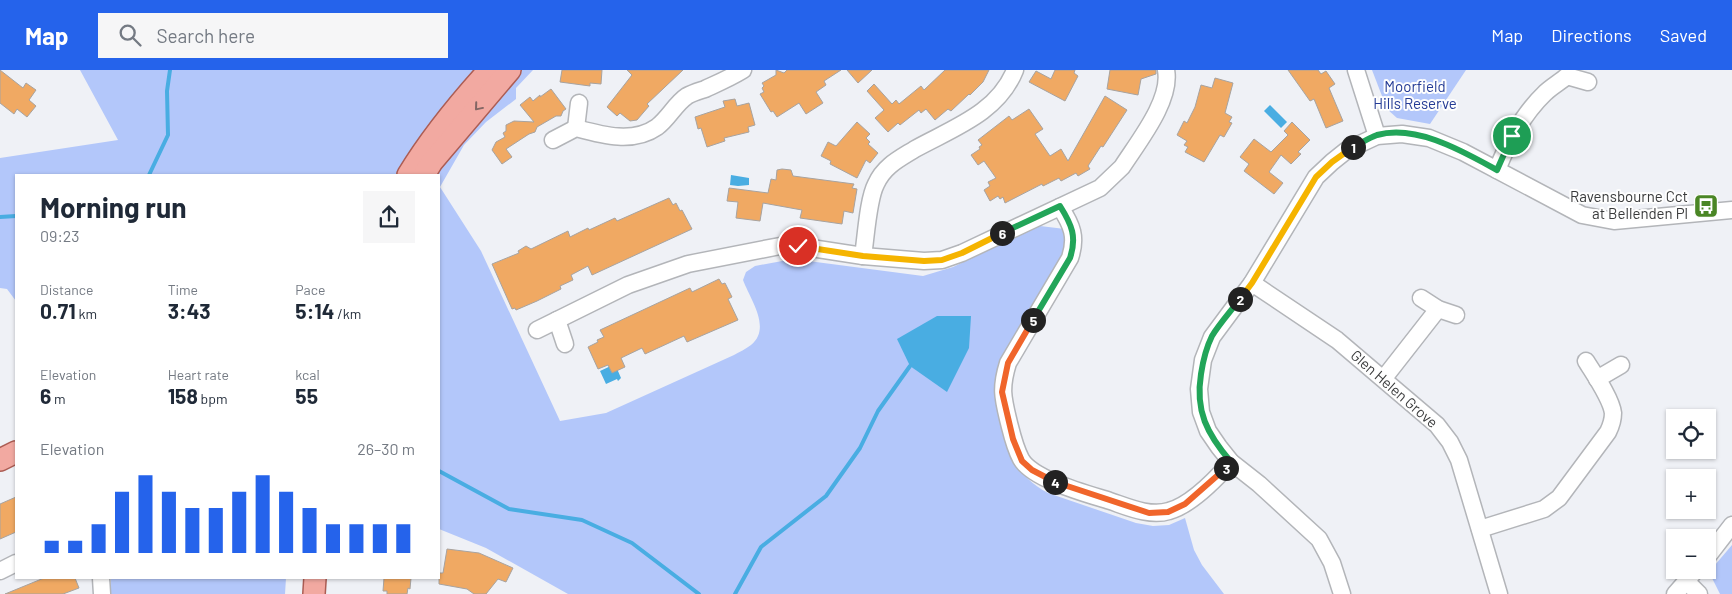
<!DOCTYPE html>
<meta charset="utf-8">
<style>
:root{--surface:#fff;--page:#f6f6f7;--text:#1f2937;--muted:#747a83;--accent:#2563eb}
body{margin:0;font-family:Barlow,sans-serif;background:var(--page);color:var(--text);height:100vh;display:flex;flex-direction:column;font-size:19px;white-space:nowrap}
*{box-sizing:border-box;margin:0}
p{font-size:16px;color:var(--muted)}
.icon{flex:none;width:28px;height:28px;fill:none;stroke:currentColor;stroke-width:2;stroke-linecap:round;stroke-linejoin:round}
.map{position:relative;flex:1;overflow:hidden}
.details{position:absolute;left:15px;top:104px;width:425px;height:405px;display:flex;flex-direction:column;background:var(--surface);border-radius:0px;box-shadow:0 1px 4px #0004}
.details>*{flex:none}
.controls{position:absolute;left:1666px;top:339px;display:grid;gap:10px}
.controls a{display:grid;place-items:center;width:50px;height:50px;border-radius:0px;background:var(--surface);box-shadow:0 1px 4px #0004;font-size:25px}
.pin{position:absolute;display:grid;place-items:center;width:42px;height:42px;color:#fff;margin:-21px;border:2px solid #fff;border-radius:50%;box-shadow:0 1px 5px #0007}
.km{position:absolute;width:25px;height:25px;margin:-12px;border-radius:50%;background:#222;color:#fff;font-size:14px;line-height:25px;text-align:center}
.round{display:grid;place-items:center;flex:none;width:52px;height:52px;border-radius:0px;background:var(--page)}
.head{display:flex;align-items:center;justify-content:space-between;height:85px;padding:0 25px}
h1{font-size:28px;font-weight:700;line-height:38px}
.figures{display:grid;grid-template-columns:repeat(3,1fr);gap:8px;height:85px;padding:5px 25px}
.figures div{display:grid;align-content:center}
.figures b{font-size:21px;font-weight:700}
.figures small{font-size:14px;font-weight:400}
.figures p{font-size:14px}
.chart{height:140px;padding:10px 25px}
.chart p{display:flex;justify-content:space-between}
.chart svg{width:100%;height:90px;margin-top:5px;stroke:var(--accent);stroke-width:6}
header{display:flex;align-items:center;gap:30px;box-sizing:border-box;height:70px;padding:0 25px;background:var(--accent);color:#fff}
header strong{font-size:24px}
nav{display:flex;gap:28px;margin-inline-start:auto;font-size:18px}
.search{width:350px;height:45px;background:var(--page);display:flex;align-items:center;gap:12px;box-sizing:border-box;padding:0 18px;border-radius:0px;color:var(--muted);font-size:19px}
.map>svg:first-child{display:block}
.green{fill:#b3c7fa}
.water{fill:#49ade2}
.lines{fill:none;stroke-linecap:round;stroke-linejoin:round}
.stream{stroke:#49ade2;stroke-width:4}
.building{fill:#f0a963;stroke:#a7a3a0}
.minor-casing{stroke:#b3b5b9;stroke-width:19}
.major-casing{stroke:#ac5d54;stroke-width:24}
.minor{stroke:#fff;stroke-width:16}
.major{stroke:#f2a9a1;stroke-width:21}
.oneway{stroke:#836664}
.split-1-casing{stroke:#fff;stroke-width:10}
.split-2-casing{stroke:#fff;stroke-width:10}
.split-3-casing{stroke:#fff;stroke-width:10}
.split-4-casing{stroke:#fff;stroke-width:10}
.split-5-casing{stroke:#fff;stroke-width:10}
.split-6-casing{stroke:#fff;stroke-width:10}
.split-7-casing{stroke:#fff;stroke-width:10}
.split-1{stroke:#22a559;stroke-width:6}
.split-2{stroke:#f5b400;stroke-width:6}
.split-3{stroke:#22a559;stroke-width:6}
.split-4{stroke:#f0652b;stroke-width:6}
.split-5{stroke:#f0652b;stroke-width:6}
.split-6{stroke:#22a559;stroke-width:6}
.split-7{stroke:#f5b400;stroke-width:6}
.labels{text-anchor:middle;stroke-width:4;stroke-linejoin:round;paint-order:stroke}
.park-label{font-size:15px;fill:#243b95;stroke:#fefefe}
.poi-label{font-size:15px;fill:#393a3b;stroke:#fefefe;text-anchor:end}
.street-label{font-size:15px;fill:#393a3b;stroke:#fefefe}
</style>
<header>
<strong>Map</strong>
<div class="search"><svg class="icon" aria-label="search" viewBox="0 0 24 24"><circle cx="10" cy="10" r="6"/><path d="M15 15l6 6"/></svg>Search here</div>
<nav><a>Map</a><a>Directions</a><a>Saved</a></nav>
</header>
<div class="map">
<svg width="1732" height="524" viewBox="0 0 1732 524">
<rect width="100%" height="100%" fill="#eff1f6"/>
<g class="green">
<path d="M80 0H533L516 18V29L486 52 464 75 440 117 481 181 560 351 606 343 734 285C739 282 746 279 751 275 772 258 750 229 743 210L746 202 755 196 793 189 923 206 953 197 1040 156 1065 159 1068 171 1064 186C1050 209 1036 232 1022 255 1013 270 1001 286 997 303 992 322 1001 344 1006 363 1013 393 1021 408 1048 423L1136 453 1153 456 1169 455 1185 448 1194 480 1202 495 1224 524H568L486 478 439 459V105H16V231L7 219 0 218V88L118 70Z"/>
<path d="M1372 0H1466L1430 54 1397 48 1387 39Z"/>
<path d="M1732 475V524H1720L1709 502Z"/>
<path d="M111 508H286L285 524H110Z"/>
</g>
<g class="water">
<path d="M1270 35 1287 52 1281 58 1264 41Z"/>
<path d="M731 105 749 108V115L738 116 730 115Z"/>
<path d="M937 246H971L969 278 947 322 910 296 897 269Z"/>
<path d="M615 294 621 308 618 311 617 309 606 314 600 301Z"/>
</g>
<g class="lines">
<g class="stream">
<path d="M149 105 168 65 167 21 170 0"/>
<path d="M0 147 16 146"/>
<path d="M439 401 509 439 582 450 632 473 699 524"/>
<path d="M735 524 761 477 826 426 860 378 878 341 910 296"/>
</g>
</g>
<g class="building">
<path d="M0 0 23 18 26 13 36 20 29 30 36 36 27 47 17 39 14 44 0 33Z"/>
<path d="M562 0H602L601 14 590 13V16L560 12Z"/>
<path d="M627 0H683L647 34 649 36 637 50 630 51 620 43 617 46 607 37 632 5Z"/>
<path d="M776 0 784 3 787 0H841L824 11 826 15 816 22 823 33 806 44 799 33 777 47 773 41 771 42 760 24 764 22 762 18 764 16 762 13 776 5Z"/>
<path d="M847 0H872L858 13Z"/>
<path d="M945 0H989L983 12 970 25 969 24 951 41 948 39 935 50 926 39 921 43 919 40 900 55 898 53 888 62 875 48 884 40 867 21 874 14 892 34 896 30 899 34 921 16 924 20Z"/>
<path d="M1055 0H1075L1074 3 1078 6 1065 31 1029 12 1036 1 1051 9Z"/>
<path d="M1110 0H1156V4L1141 9 1138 25 1107 19Z"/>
<path d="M1288 0H1318L1321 4 1326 1 1335 14 1329 18 1343 51 1326 58 1314 29 1310 31Z"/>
<path d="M1215 8 1233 13 1225 43 1232 47 1229 52 1232 53 1224 67 1220 65 1204 92 1185 82 1188 77 1184 75 1187 71 1177 65 1184 51 1187 53 1195 37 1201 15 1212 18Z"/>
<path d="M551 19 566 39 563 41 561 46H556L537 57 535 62 529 64 506 79 512 87 502 94 492 80 496 72 505 67 503 63 506 61V55L514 51 534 52 520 35 530 27 533 31 540 25V27Z"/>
<path d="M1105 26 1127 40 1103 77 1101 76 1088 96 1090 99 1078 106 1076 103 1061 111 1059 108 1043 116 1042 114 1005 133 1003 127 1000 129 998 126 990 131 984 120 990 116 988 112 996 108 984 91 978 95 971 85 980 79 979 77 982 75 978 70 1009 46 1012 50 1029 39 1043 59 1035 64 1050 86 1061 79 1068 91Z"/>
<path d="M735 29 737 36 749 33 755 55 748 57 749 62 724 68 725 71 707 77 701 58 698 59 695 47 725 37 723 31Z"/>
<path d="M857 52 870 64 866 68 870 72 868 74 878 83 870 93 866 90 857 108 830 94 831 91 821 86 828 72 836 76Z"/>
<path d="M1292 52 1310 70 1298 82 1301 84 1291 94 1281 85 1269 102 1283 113 1274 124 1244 101 1249 94 1240 87 1254 69 1271 82 1288 65 1284 61Z"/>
<path d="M782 99 791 100 793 106 854 114 852 118 857 119 853 143 844 141 842 154 800 148 802 140 763 133 760 151 736 148 738 132 727 131 729 118 768 123 771 109 776 110 777 100Z"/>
<path d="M669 128 673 135 676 133 680 141 682 140 692 159 592 205 588 196 571 205 573 210 560 216 561 219 537 231 516 240 515 238 512 239 492 194 519 183 518 181 526 176 531 179 568 161 570 167 588 158 589 160 615 148 617 151Z"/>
<path d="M719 209 722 214 725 213 732 227 728 229 738 250 687 272 684 266 645 284 642 278 621 288 625 297 612 303 608 295 598 299 588 277 598 272 597 270 604 267 600 260 690 218 692 222Z"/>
<path d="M16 427V462L0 469V434Z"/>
<path d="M447 479 479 483 513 498 506 512 498 509 486 524H474L467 519 439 514V503H443Z"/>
<path d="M44 508H75L79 518 63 524H5Z"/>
<path d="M384 508H411L410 519 408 518 407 524H387V521H383Z"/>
</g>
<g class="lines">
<defs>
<g id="minor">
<path d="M1356 0 1377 66"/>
<path d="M576 58 579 33"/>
<path d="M553 70 576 58C602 65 633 74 657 57 669 48 675 34 687 26 692 23 699 21 705 19 718 13 730 8 743 0"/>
<path d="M1497 100C1508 72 1522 45 1545 23 1551 17 1560 12 1567 6L1588 12"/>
<path d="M1060 137C1072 155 1077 167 1070 188L1008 293C1000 319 1003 328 1009 353 1012 365 1015 378 1021 389 1033 410 1088 424 1110 431 1128 437 1150 447 1169 441 1191 435 1216 409 1231 392"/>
<path d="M863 186C866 167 868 129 876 114 884 96 899 89 915 79 953 58 998 43 1015 0"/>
<path d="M1252 213 1337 270 1437 355 1450 372 1459 390 1499 524"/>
<path d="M1421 228 1438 239 1456 245"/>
<path d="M557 250 565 274"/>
<path d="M537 260 628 215 688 194 780 176H798L863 186 924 191 942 190 962 183 1100 118 1122 97C1138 72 1172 30 1166 0"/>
<path d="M1384 308 1438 239"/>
<path d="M1597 309 1621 295"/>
<path d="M1480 459 1544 439 1559 428 1608 362C1611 356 1613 351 1613 343 1611 328 1594 304 1586 291"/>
<path d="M1708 486 1732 455"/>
<path d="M0 501 16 493"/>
<path d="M101 508 102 524"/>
<path d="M1687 512 1699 524"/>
<path d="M1342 524 1332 493 1319 469 1259 414 1231 392 1219 377 1208 361 1201 342 1199 319 1203 290 1212 267 1252 213 1316 107 1332 92 1347 80 1377 66 1402 64 1429 68 1463 82 1582 145 1614 151 1732 140"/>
<path d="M1675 524 1696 500"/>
</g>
<g id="major">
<path d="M408 105C431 67 459 33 489 0"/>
<path d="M424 105 432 92 510 0"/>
<path d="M0 390 16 382"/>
<path d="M314 524 315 508"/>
</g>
</defs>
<use href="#minor" class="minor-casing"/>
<use href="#major" class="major-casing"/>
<use href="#minor" class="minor"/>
<use href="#major" class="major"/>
</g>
<defs><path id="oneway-chevron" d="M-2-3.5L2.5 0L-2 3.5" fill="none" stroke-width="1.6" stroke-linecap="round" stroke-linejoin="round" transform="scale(1.25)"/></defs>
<use class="oneway" href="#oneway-chevron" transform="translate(478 37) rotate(130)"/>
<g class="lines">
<defs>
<path id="split-1" d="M1353 77C1361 73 1369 68 1377 65 1417 54 1464 82 1497 100L1512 66"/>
<path id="split-2" d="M1240 229 1252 213 1316 107 1332 92 1353 77"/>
<path id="split-3" d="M1226 398 1231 392C1207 364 1195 341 1201 304 1203 291 1206 278 1212 266 1220 253 1231 241 1240 229"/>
<path id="split-4" d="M1055 412 1149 443 1168 442 1185 434 1226 398"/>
<path id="split-5" d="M1033 250 1008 293 1002 322 1013 369 1022 391 1032 400 1055 412"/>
<path id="split-6" d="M1002 163 1060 136C1072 155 1077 167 1070 188L1033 250"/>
<path id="split-7" d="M798 176 863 186 924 191 942 190 962 183 1002 163"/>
</defs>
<use href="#split-1" class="split-1-casing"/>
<use href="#split-2" class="split-2-casing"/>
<use href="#split-3" class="split-3-casing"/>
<use href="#split-4" class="split-4-casing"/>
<use href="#split-5" class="split-5-casing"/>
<use href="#split-6" class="split-6-casing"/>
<use href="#split-7" class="split-7-casing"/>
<use href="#split-1" class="split-1"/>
<use href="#split-2" class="split-2"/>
<use href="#split-3" class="split-3"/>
<use href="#split-4" class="split-4"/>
<use href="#split-5" class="split-5"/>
<use href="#split-6" class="split-6"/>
<use href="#split-7" class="split-7"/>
</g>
<defs>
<symbol id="bus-square" viewBox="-11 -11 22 22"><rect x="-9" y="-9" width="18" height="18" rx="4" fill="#4a8625" stroke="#fefefe"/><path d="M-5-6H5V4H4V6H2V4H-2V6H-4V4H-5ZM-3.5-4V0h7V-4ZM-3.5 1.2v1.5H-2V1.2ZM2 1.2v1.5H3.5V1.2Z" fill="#fff"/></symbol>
</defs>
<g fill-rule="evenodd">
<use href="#bus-square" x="1692" y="122" width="28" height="28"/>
</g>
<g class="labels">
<g class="park-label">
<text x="1415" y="22">Moorfield<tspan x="1415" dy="17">Hills Reserve</tspan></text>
</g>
<g class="poi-label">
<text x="1688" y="132">Ravensbourne Cct<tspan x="1688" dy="17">at Bellenden Pl</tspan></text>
</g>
<g class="street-label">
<text transform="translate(1394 319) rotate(41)" y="5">Glen Helen Grove</text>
</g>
</g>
</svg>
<div class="controls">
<a><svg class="icon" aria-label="locate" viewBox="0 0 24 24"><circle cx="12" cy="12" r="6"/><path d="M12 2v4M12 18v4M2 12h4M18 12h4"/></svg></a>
<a>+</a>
<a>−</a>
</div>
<div class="pin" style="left:1512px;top:66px;background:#1e9e55"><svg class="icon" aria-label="arrive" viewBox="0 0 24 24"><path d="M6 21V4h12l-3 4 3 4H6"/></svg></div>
<div class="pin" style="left:798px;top:176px;background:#d93025"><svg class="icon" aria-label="check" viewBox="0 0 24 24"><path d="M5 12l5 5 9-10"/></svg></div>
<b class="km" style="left:1353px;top:77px">1</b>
<b class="km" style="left:1240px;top:229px">2</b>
<b class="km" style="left:1226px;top:398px">3</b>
<b class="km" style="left:1055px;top:412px">4</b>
<b class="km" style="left:1033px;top:250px">5</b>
<b class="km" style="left:1002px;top:163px">6</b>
<section class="details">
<div class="head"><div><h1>Morning run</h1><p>09:23</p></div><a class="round"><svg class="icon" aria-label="share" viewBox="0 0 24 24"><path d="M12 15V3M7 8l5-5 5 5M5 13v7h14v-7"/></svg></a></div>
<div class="figures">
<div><p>Distance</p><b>0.71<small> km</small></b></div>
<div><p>Time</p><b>3:43</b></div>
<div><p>Pace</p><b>5:14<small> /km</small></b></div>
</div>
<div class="figures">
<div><p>Elevation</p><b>6<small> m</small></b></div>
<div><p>Heart rate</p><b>158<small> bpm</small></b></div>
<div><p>kcal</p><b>55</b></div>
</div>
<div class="chart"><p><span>Elevation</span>26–30 m</p>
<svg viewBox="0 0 160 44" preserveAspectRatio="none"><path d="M5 44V38M15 44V38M25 44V30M35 44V14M45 44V6M55 44V14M65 44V22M75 44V22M85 44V14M95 44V6M105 44V14M115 44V22M125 44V30M135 44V30M145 44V30M155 44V30"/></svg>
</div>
</section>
</div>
